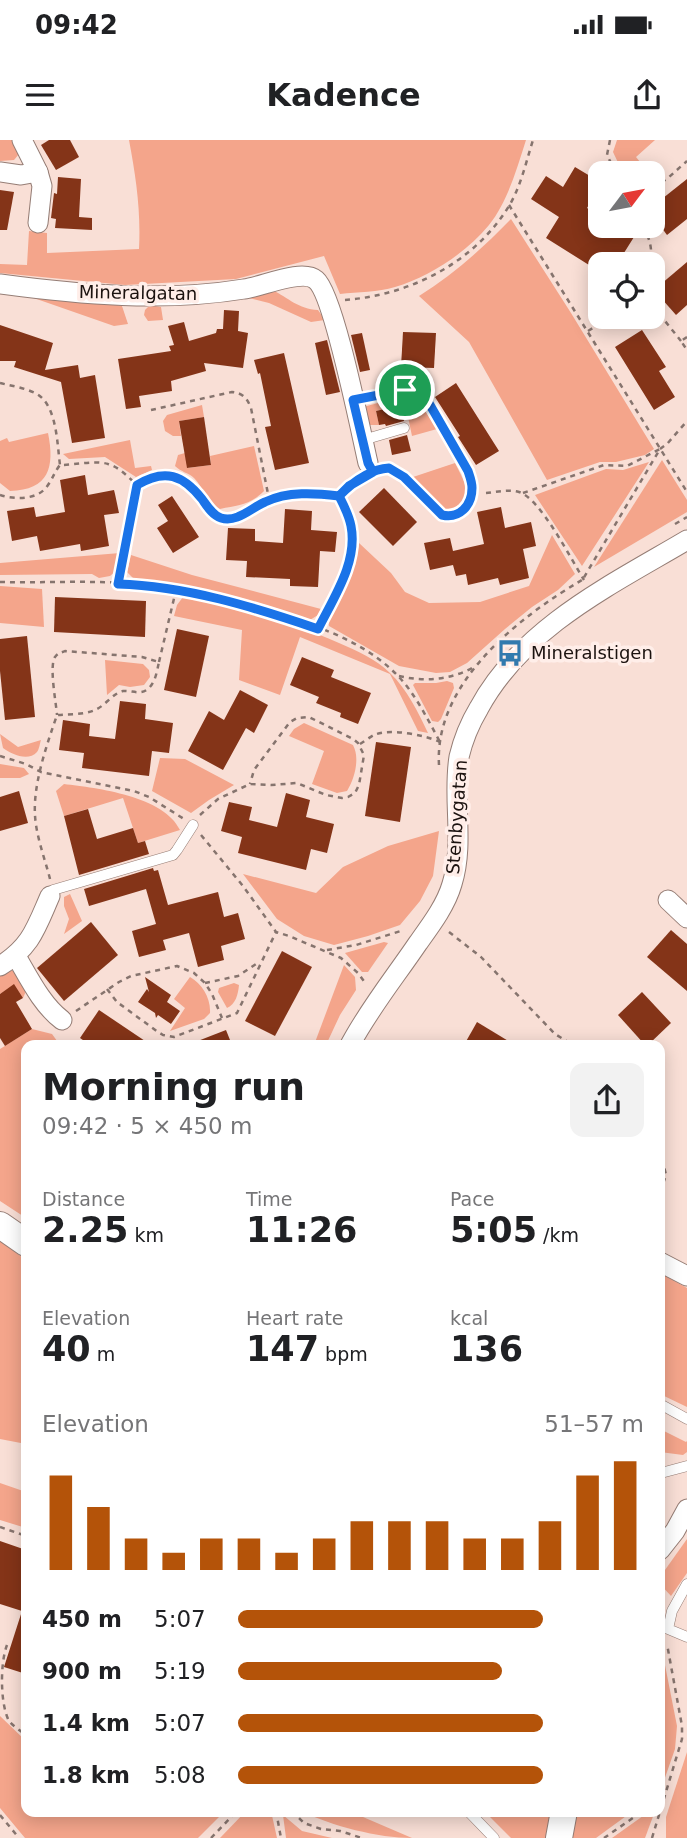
<!DOCTYPE html>
<meta charset="utf-8">
<style>
:root{--surface:#fff;--page:#f2f2f2;--text:#202124;--muted:#757577;--accent:#b45309}
body{margin:0;font-family:"DejaVu Sans",sans-serif;background:var(--page);color:var(--text);height:100vh;display:flex;flex-direction:column;font-size:26px;white-space:nowrap}
*{box-sizing:border-box;margin:0}
p{font-size:23px;color:var(--muted)}
.icon{flex:none;width:38px;height:38px;fill:none;stroke:currentColor;stroke-width:2;stroke-linecap:round;stroke-linejoin:round}
.map{position:relative;flex:1;overflow:hidden}
.panel{position:absolute;left:21px;top:900px;width:644px;height:777px;display:flex;flex-direction:column;background:var(--surface);border-radius:14px;box-shadow:0 4px 18px #0003}
.panel>*{flex:none}
.needle{width:46px;rotate:58deg}
.tools{position:absolute;left:588px;top:21px;display:grid;gap:14px}
.tools a{display:grid;place-items:center;width:77px;height:77px;border-radius:14px;background:var(--surface);box-shadow:0 4px 18px #0003;font-size:35px}
.pin{position:absolute;display:grid;place-items:center;width:60px;height:60px;color:#fff;margin:-30px;border:4px solid #fff;border-radius:50%;box-shadow:0 2px 7px #0007}
.round{display:grid;place-items:center;flex:none;width:74px;height:74px;border-radius:14px;background:var(--page)}
.headline{display:flex;align-items:center;justify-content:space-between;height:119px;padding:0 21px}
h1{font-size:38px;font-weight:600;line-height:52px}
.stats{display:grid;grid-template-columns:repeat(3,1fr);gap:10px;height:119px;padding:7px 21px}
.stats div{display:grid;align-content:center}
.stats b{font-size:35px;font-weight:600}
.stats small{font-size:19px;font-weight:400}
.stats p{font-size:19px}
.chart{height:196px;padding:14px 21px}
.chart p{display:flex;justify-content:space-between}
.chart svg{width:100%;height:126px;margin-top:7px;stroke:var(--accent);stroke-width:6}
ul{padding:0 21px;list-style:none;font-size:23px}
li{display:grid;grid-template-columns:112px 84px 1fr;align-items:center;height:52px}
li i{height:18px;border-radius:9px;background:var(--accent)}
.status{display:flex;justify-content:space-between;align-items:center;height:49px;padding:0 35px;background:var(--surface);direction:ltr}
.status svg{height:19px;fill:currentColor}
header{display:flex;justify-content:space-between;align-items:center;height:91px;padding:0 21px;background:var(--surface);font-size:32px;font-weight:600}
.map>svg:first-child{display:block}
.green{fill:#f4a58b}
.building{fill:#843418}
.lines{fill:none;stroke-linecap:round;stroke-linejoin:round}
.service-casing{stroke:#957d75;stroke-width:11}
.minor-casing{stroke:#957d75;stroke-width:21}
.secondary-casing{stroke:#957d75;stroke-width:28}
.path{stroke:#86746e;stroke-width:2.5;stroke-dasharray:5 5;stroke-linecap:butt}
.service{stroke:#fff;stroke-width:10}
.minor{stroke:#fff;stroke-width:19}
.secondary{stroke:#fff;stroke-width:26}
.route-casing{stroke:#fff;stroke-width:14}
.route{stroke:#1a73e8;stroke-width:9}
.labels{text-anchor:middle;stroke-width:7;stroke-linejoin:round;paint-order:stroke}
.street-label{font-size:18px;fill:#1b120f;stroke:#ffeee9}
.poi-label{font-size:18px;fill:#1b120f;stroke:#ffeee9;text-anchor:start}
</style>
<div class="status"><b>09:42</b><svg viewBox="0 0 49 12"><path d="M0 12V9h3v3zM5 12V6h3v6zM10 12V3h3v9zM15 12V0h3v12zM26 1h20v11H26zM47 4h2v5h-2z"/></svg></div>
<header><svg class="icon" aria-label="menu" viewBox="0 0 24 24"><path d="M4 6h16M4 12h16M4 18h16"/></svg>Kadence<svg class="icon" aria-label="share" viewBox="0 0 24 24"><path d="M12 15V3M7 8l5-5 5 5M5 13v7h14v-7"/></svg></header>
<div class="map">
<svg width="687" height="1698" viewBox="0 0 687 1698">
<rect width="100%" height="100%" fill="#f9dfd6"/>
<g class="green">
<path d="M0 0H15L19 14 14 20 0 21Z"/>
<path d="M129 0H526C517 28 508 61 489 85 466 113 429 137 395 147 378 152 358 152 340 154L324 116 236 139 125 145 0 133V124L27 125 29 91 47 93V113L139 109C141 71 136 37 129 0Z"/>
<path d="M617 0H655L636 17 649 33H623L613 12Z"/>
<path d="M511 79 571 173 654 309 645 315 616 322H600L547 340 469 202 419 156C454 134 483 108 511 79Z"/>
<path d="M272 150C289 158 298 169 318 170L325 180 311 182 269 163 249 158 253 154Z"/>
<path d="M28 156 108 163 122 166 128 184 114 186Z"/>
<path d="M150 165 161 167 163 180 148 181 144 175 145 170Z"/>
<path d="M408 255 419 261 437 289 412 296 408 277 404 280 400 265 376 271 379 285H370L364 281 363 267Z"/>
<path d="M202 265 204 277 179 281 181 296H173L165 291 163 281 167 275Z"/>
<path d="M48 293C55 327 49 350 10 351L0 343V301L7 298 9 302Z"/>
<path d="M130 300 135 328 151 326 152 330 136 337 105 317 69 319 63 314Z"/>
<path d="M254 306 264 351C250 365 239 365 220 369 205 359 205 350 194 338 189 333 181 332 175 326L178 315 185 313 188 328 211 325 210 316Z"/>
<path d="M662 320 687 360V372L594 427Z"/>
<path d="M649 322 582 426 535 355 606 329 623 330Z"/>
<path d="M455 323C465 343 476 358 451 372L442 369 410 338Z"/>
<path d="M552 395 575 434 558 450 532 467 505 489 467 523 450 532 436 533 399 526 329 486 328 478 354 426 359 403 391 433 405 452 429 463 480 462 529 446Z"/>
<path d="M120 413 117 430 110 436 99 438 92 434 0 435V423Z"/>
<path d="M131 415 192 435 321 469 318 475 310 480 228 456 176 444 134 439 127 432Z"/>
<path d="M0 446 42 449 44 487 0 483Z"/>
<path d="M183 457C237 468 289 481 339 503 357 511 376 519 390 533 407 549 418 572 428 593L418 591 390 534 300 497 280 555 239 540 242 490 174 476 177 465Z"/>
<path d="M105 520 143 524 149 530 150 537 144 545 130 547 119 545 107 555Z"/>
<path d="M447 541 453 543 454 548 441 579 438 582 432 581 413 545 415 543H436Z"/>
<path d="M304 583 353 605C360 618 355 638 347 651L337 653 312 644 324 611 289 596 294 589Z"/>
<path d="M0 594 18 607 41 600C40 603 39 610 37 612 28 622 11 614 3 608Z"/>
<path d="M160 618 185 619 234 645 209 660 191 673 152 651Z"/>
<path d="M0 624 24 628 29 634 20 638H0Z"/>
<path d="M64 644C97 648 164 656 180 690L138 703 123 658 64 676 56 651Z"/>
<path d="M439 691 433 736 420 761 400 785 368 796 334 805 304 796 277 779 243 734 316 753 343 727 388 706Z"/>
<path d="M70 754 82 781 64 794 69 779 64 766V757Z"/>
<path d="M384 802 388 803 368 832H362L345 813Z"/>
<path d="M344 825 355 837 356 850 340 875 326 905H314Z"/>
<path d="M5 831H14L27 849 23 858 14 845 0 854V834Z"/>
<path d="M190 837C202 844 211 858 210 873L204 879 170 891 185 868 174 859Z"/>
<path d="M234 843 239 845C238 854 236 864 227 868L218 852 219 848Z"/>
<path d="M32 889 52 894 60 905H26V1078L0 1061V909Z"/>
<path d="M0 1101 26 1120V1304L0 1299Z"/>
<path d="M660 1133 687 1148V1267L660 1254Z"/>
<path d="M660 1289 686 1302 687 1301V1312L683 1315 660 1312Z"/>
<path d="M0 1343 26 1352V1388L0 1380Z"/>
<path d="M687 1399V1433L671 1456 660 1444V1437Z"/>
<path d="M660 1461 665 1466 662 1490 664 1520 677 1586 675 1609 660 1652Z"/>
<path d="M0 1576 26 1601V1671H225L198 1698H25L0 1668Z"/>
<path d="M687 1612V1698H666V1677Z"/>
<path d="M246 1671H271L277 1698H220Z"/>
<path d="M301 1671H349L412 1698C378 1698 332 1686 301 1671Z"/>
<path d="M484 1671H551L546 1698H511Z"/>
<path d="M575 1671H633L596 1698H573L571 1688Z"/>
<path d="M650 1671H655L645 1698H612Z"/>
<path d="M283 1675 302 1691 332 1698H286Z"/>
</g>
<g class="building">
<path d="M49 0H70L79 17 56 30 41 5Z"/>
<path d="M575 27 600 42V46L587 68 600 76V86H616L634 97 617 124 597 113 589 125 546 98 559 77 531 59 546 36 563 47Z"/>
<path d="M58 37 81 39 79 77 92 78V90L55 88 56 79 51 78 54 53 57 54Z"/>
<path d="M687 39V79L667 95 653 76V66Z"/>
<path d="M0 50 14 52 7 90H0Z"/>
<path d="M687 122V165L676 175 654 150Z"/>
<path d="M224 170 239 171 238 191 248 193 243 228 204 223 206 231 171 241 172 251 139 256 141 267 126 269 118 219 171 211 169 206 174 205 168 186 184 182 189 201 216 193 217 189H223Z"/>
<path d="M0 185 53 203 45 230 78 225 80 238 95 235 105 298 72 303 61 242 14 227 16 221H0Z"/>
<path d="M642 190 666 227 659 231 675 257 654 270 615 207Z"/>
<path d="M403 192 436 193 434 228 401 227Z"/>
<path d="M362 193 370 230 360 232 351 195Z"/>
<path d="M327 200 340 252 326 255 315 203Z"/>
<path d="M284 213 309 323 275 330 265 287 271 286 260 233 258 234 254 220Z"/>
<path d="M456 243 499 311 476 325 458 297 460 296 435 257Z"/>
<path d="M401 265 404 281 386 286 385 284 379 285 376 271Z"/>
<path d="M204 277 211 325 187 328 179 281Z"/>
<path d="M407 295 411 311 392 315 389 300Z"/>
<path d="M85 335 88 355 114 350 115 354 119 373 104 375 109 406 81 411 80 404 40 411 37 396 12 401 7 371 34 367 36 377 65 372 60 340Z"/>
<path d="M384 348 417 382 393 406 359 372Z"/>
<path d="M172 356 199 397 173 413 157 388 168 381 158 365Z"/>
<path d="M501 367 505 388 531 382 536 406 523 409 529 438 500 445 498 438 468 445 466 434 456 436 453 425 430 430 424 403 450 398 453 411 484 404 477 372Z"/>
<path d="M285 369 312 371 311 390 337 392 335 412 320 411 318 447 290 446V439L246 437 247 421 226 420 228 388 255 389V401L283 403Z"/>
<path d="M55 457 146 461 145 497 54 492Z"/>
<path d="M177 489 209 496 196 557 164 550Z"/>
<path d="M27 496 35 577 5 580 0 531V499Z"/>
<path d="M302 517 334 530 331 537 371 553 358 584 340 577 341 573 316 563 319 557 290 545Z"/>
<path d="M240 550 268 565 254 593 246 588 223 630 188 611 209 571 224 580Z"/>
<path d="M120 561 146 564 145 579 173 583 169 613 152 611 149 636 82 628 84 613 59 610 63 580 90 584 89 596 115 599Z"/>
<path d="M376 602 411 607 400 682 365 676Z"/>
<path d="M19 651 28 683 0 691V657Z"/>
<path d="M286 653 310 660 306 677 334 684 327 713 311 709 306 730 238 713 242 697 221 691 229 662 252 667 249 680 277 687Z"/>
<path d="M88 669 97 699 133 688 138 703 145 701 149 714 79 735 64 676Z"/>
<path d="M153 728 154 731 158 730 168 765 218 752 224 777 238 773 245 799 221 806 224 820 198 827 189 793 163 800 166 810 139 817 132 791 156 784 146 749 89 766 84 749Z"/>
<path d="M91 782 118 815 64 861 37 828Z"/>
<path d="M671 790 687 804V851L647 817Z"/>
<path d="M282 811 312 827 275 896 245 881Z"/>
<path d="M145 837 171 855 167 862 180 871 171 884 158 875 156 878 155 873 138 862 147 849 149 852Z"/>
<path d="M14 844 23 858 16 862 32 889 5 906 0 898V854Z"/>
<path d="M642 852 671 883 648 905H645L618 875Z"/>
<path d="M99 870 151 905H90L80 898Z"/>
<path d="M477 882 515 905H464Z"/>
<path d="M226 890 232 905H191L190 904Z"/>
<path d="M0 1401 26 1410V1534L4 1527 22 1471 0 1464Z"/>
</g>
<g class="lines">
<defs>
<g id="service">
<path d="M354 260C376 256 406 243 426 258L468 331C469 337 472 342 472 348 472 366 459 379 442 375L396 331 385 328 373 332 368 323"/>
<path d="M363 300 404 288"/>
<path d="M50 756 53 750 173 715 177 710 193 685"/>
<path d="M660 1264 687 1279"/>
<path d="M661 1333 687 1326"/>
<path d="M687 1444 672 1471 668 1489 687 1497"/>
<path d="M468 1671 494 1698"/>
</g>
<g id="minor">
<path d="M22 0 38 32 42 46 38 83"/>
<path d="M0 32 21 35 38 32"/>
<path d="M0 144C81 155 164 162 244 149 262 147 302 128 316 140 334 155 361 293 368 323"/>
<path d="M668 760 687 778"/>
<path d="M16 816C29 838 42 865 62 880"/>
<path d="M0 826C31 807 36 788 50 756"/>
<path d="M350 905C369 869 395 837 418 803 431 785 446 765 452 744 465 702 452 659 459 617 463 600 470 583 479 568 523 487 611 445 687 400"/>
<path d="M660 1122 687 1136"/>
<path d="M660 1410 675 1391 687 1369"/>
</g>
<g id="secondary">
<path d="M0 1085 26 1103"/>
<path d="M559 1698 564 1671"/>
</g>
</defs>
<use href="#service" class="service-casing"/>
<use href="#minor" class="minor-casing"/>
<use href="#secondary" class="secondary-casing"/>
<g class="path">
<path d="M610 0 607 15 616 33"/>
<path d="M653 48 668 38 687 21"/>
<path d="M509 65 687 352"/>
<path d="M643 86C650 99 653 110 650 124"/>
<path d="M345 160C410 155 474 123 509 66 521 46 526 22 533 0"/>
<path d="M653 166 681 201"/>
<path d="M588 191 611 177"/>
<path d="M687 197 681 201 687 210"/>
<path d="M0 243C12 246 26 248 37 254 57 266 57 303 60 325"/>
<path d="M151 270 232 252C243 253 247 258 251 268L269 359"/>
<path d="M660 309 667 304 687 281"/>
<path d="M137 345C168 326 185 338 205 363 209 369 214 375 221 378 237 383 252 368 265 362 288 351 315 353 339 356"/>
<path d="M486 353C497 352 508 349 519 352 540 358 571 419 584 440"/>
<path d="M523 353 604 325 627 326 660 309 583 439"/>
<path d="M0 355C15 360 39 360 48 345 53 338 55 331 60 325 74 325 95 320 108 324 119 327 128 337 137 345L118 444"/>
<path d="M675 384 687 377"/>
<path d="M0 442C46 443 93 440 139 444 169 447 198 455 228 462 285 476 354 491 397 535 415 553 428 580 440 602"/>
<path d="M319 487C335 455 360 419 350 382 348 373 343 364 339 356L349 346 361 338"/>
<path d="M159 522 176 450"/>
<path d="M399 536C424 542 451 540 474 527"/>
<path d="M360 604C365 601 370 597 374 595 390 588 425 595 440 602"/>
<path d="M0 616 26 624 41 632 134 651 149 657 184 679"/>
<path d="M439 625C434 543 519 477 582 440"/>
<path d="M200 675 218 659 250 644 271 645 297 643 326 655 342 658 348 657 355 653 359 645 364 615 358 603 353 599 309 577 297 578 290 582 254 630 250 644"/>
<path d="M201 695 243 746 276 792 289 796 341 818 358 833 366 844"/>
<path d="M50 739C45 719 36 696 35 675 33 644 47 604 57 575 69 574 84 575 95 570 105 566 113 553 123 551 132 550 141 556 149 548 156 541 157 530 159 522L142 517 65 511C61 513 59 512 55 517 49 526 56 562 57 575"/>
<path d="M449 792 481 817 555 894 573 905"/>
<path d="M327 810 356 805 404 790"/>
<path d="M205 843 238 836 259 822"/>
<path d="M107 849 117 862 158 892 163 895 174 897 237 873 276 792"/>
<path d="M76 871 119 842 131 836 177 826 194 833 205 843 212 854 222 878"/>
<path d="M660 1009 666 1035 660 1053"/>
<path d="M0 1387 26 1396"/>
<path d="M7 1505C0 1523 0 1564 9 1581 13 1586 21 1591 26 1595"/>
<path d="M660 1659 666 1655"/>
<path d="M276 1671 281 1698"/>
<path d="M292 1671 304 1683 321 1689 340 1691 362 1698"/>
<path d="M0 1675 19 1698"/>
<path d="M211 1698 237 1671"/>
<path d="M604 1698 643 1671"/>
<path d="M652 1698 682 1599V1586L667 1504"/>
</g>
<use href="#service" class="service"/>
<use href="#minor" class="minor"/>
<use href="#secondary" class="secondary"/>
</g>
<g class="lines">
<defs>
<path id="route" d="M405 250 353 260 368 323 373 332 349 346 339 356C315 353 288 351 265 362 251 368 237 383 221 378 212 375 207 366 202 359 183 335 165 328 137 345L118 444C186 446 254 467 318 489 334 457 358 422 351 386 349 375 344 366 339 356 353 342 370 329 389 328L404 337 442 375C459 379 472 366 472 348 472 342 470 337 468 331L426 258 414 251 405 250"/>
</defs>
<use href="#route" class="route-casing"/>
<use href="#route" class="route"/>
</g>
<defs>
<symbol id="bus-bare" viewBox="-9 -9 18 18"><path d="M-5-6H5V4H4V6H2V4H-2V6H-4V4H-5ZM-3.5-4V0h7V-4ZM-3.5 1.2v1.5H-2V1.2ZM2 1.2v1.5H3.5V1.2Z" fill="#327aae" stroke="#ffeee9" stroke-width="2.5" paint-order="stroke"/></symbol>
</defs>
<g fill-rule="evenodd">
<use href="#bus-bare" x="491" y="494" width="38" height="38"/>
</g>
<g class="labels">
<g class="street-label">
<text transform="translate(138 153) rotate(1)" y="6">Mineralgatan</text>
<text transform="translate(457 677) rotate(-86)" y="6">Stenbygatan</text>
</g>
<g class="poi-label">
<text x="531" y="519">Mineralstigen</text>
</g>
</g>
</svg>
<div class="tools">
<a><svg class="needle" viewBox="-14 -14 28 28"><path d="M0-13l5 13h-10z" fill="#e53935"/><path d="M0 13l5-13h-10z" fill="#757577"/></svg></a>
<a><svg class="icon" aria-label="locate" viewBox="0 0 24 24"><circle cx="12" cy="12" r="6"/><path d="M12 2v4M12 18v4M2 12h4M18 12h4"/></svg></a>
</div>
<div class="pin" style="left:405px;top:250px;background:#1e9e55"><svg class="icon" aria-label="arrive" viewBox="0 0 24 24"><path d="M6 21V4h12l-3 4 3 4H6"/></svg></div>
<section class="panel">
<div class="headline"><div><h1>Morning run</h1><p>09:42 · 5 × 450 m</p></div><a class="round"><svg class="icon" aria-label="share" viewBox="0 0 24 24"><path d="M12 15V3M7 8l5-5 5 5M5 13v7h14v-7"/></svg></a></div>
<div class="stats">
<div><p>Distance</p><b>2.25<small> km</small></b></div>
<div><p>Time</p><b>11:26</b></div>
<div><p>Pace</p><b>5:05<small> /km</small></b></div>
</div>
<div class="stats">
<div><p>Elevation</p><b>40<small> m</small></b></div>
<div><p>Heart rate</p><b>147<small> bpm</small></b></div>
<div><p>kcal</p><b>136</b></div>
</div>
<div class="chart"><p><span>Elevation</span>51–57 m</p>
<svg viewBox="0 0 160 44" preserveAspectRatio="none"><path d="M5 44V11M15 44V22M25 44V33M35 44V38M45 44V33M55 44V33M65 44V38M75 44V33M85 44V27M95 44V27M105 44V27M115 44V33M125 44V33M135 44V27M145 44V11M155 44V6"/></svg>
</div>
<ul>
<li><b>450 m</b>5:07<i style="width:75%"></i></li>
<li><b>900 m</b>5:19<i style="width:65%"></i></li>
<li><b>1.4 km</b>5:07<i style="width:75%"></i></li>
<li><b>1.8 km</b>5:08<i style="width:75%"></i></li>
</ul>
</section>
</div>
